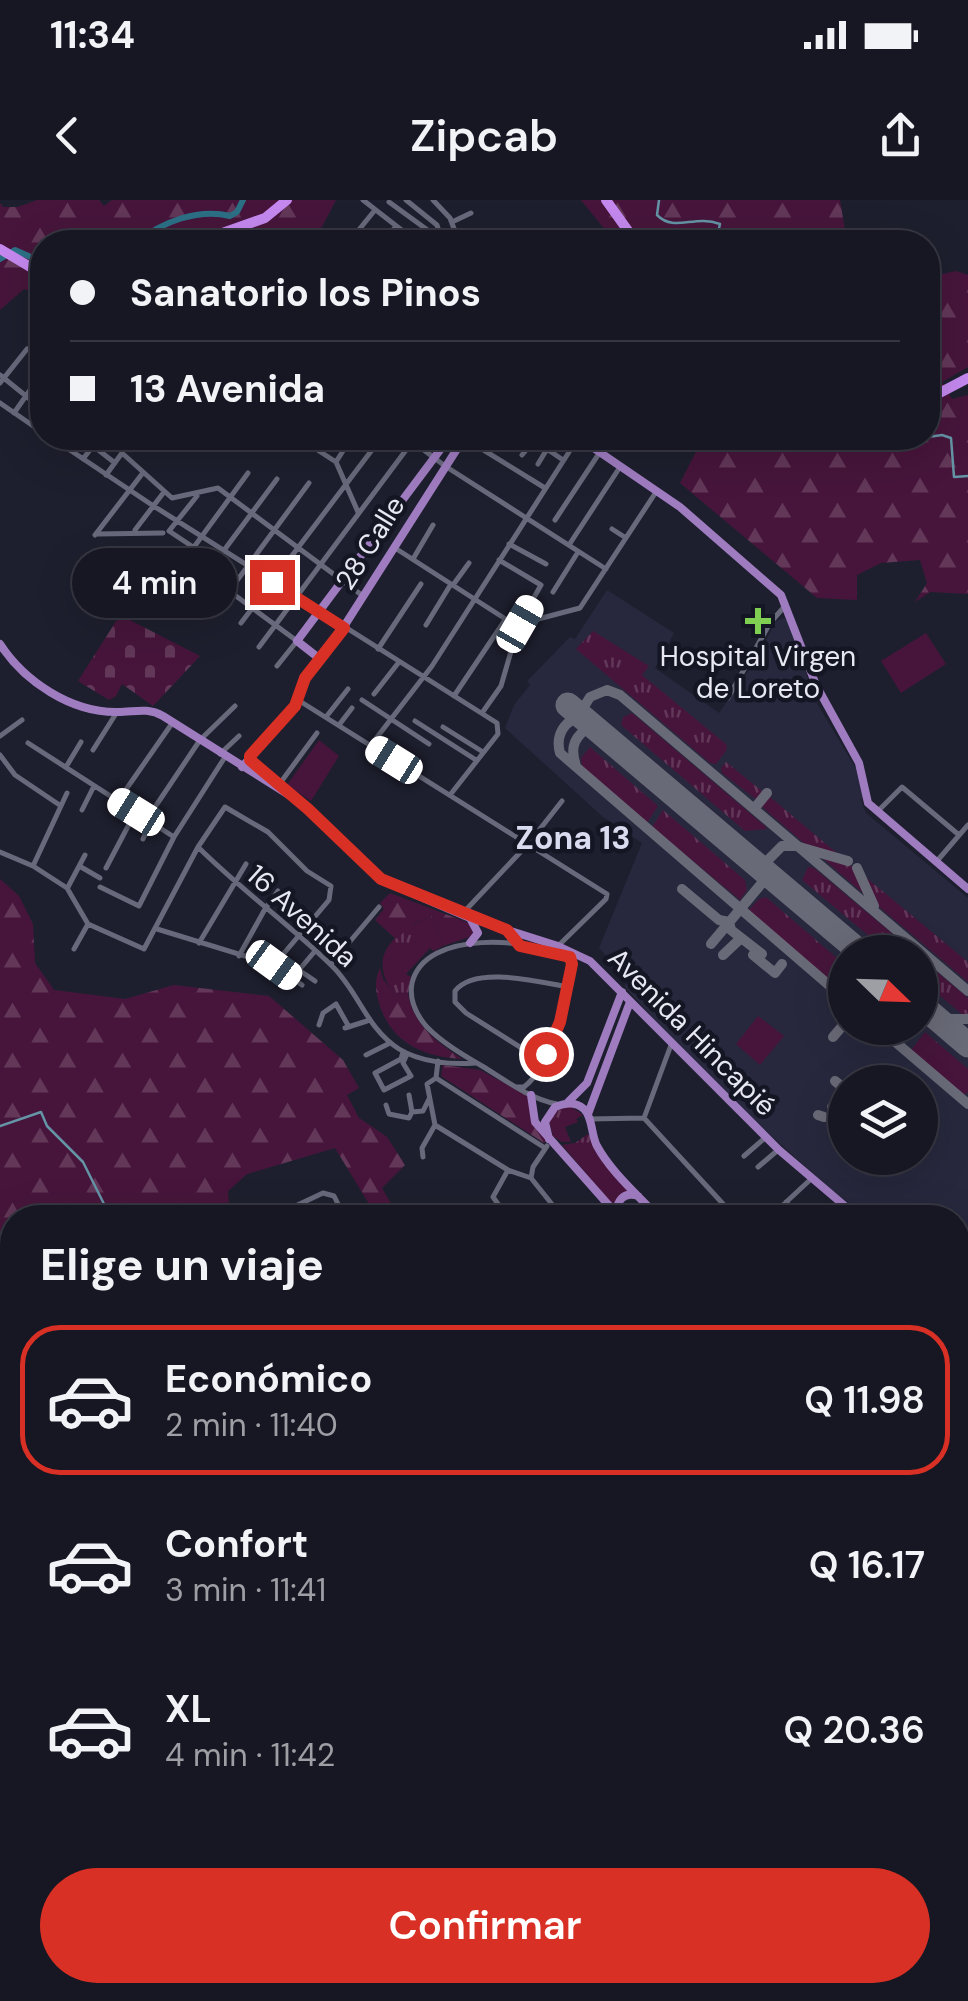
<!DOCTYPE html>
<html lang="es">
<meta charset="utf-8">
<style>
:root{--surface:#161722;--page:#23242f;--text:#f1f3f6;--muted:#9e9fa5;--line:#353640;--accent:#d93025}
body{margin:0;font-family:"DM Sans",sans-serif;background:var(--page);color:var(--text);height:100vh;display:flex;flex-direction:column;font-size:38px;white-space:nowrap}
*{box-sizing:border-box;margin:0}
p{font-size:32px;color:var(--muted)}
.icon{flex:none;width:55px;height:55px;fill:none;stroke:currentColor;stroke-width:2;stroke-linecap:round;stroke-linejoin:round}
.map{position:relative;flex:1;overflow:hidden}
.side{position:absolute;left:0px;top:1005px;width:970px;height:798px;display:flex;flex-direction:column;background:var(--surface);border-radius:40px 40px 0 0;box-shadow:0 10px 40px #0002,0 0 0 2px var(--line)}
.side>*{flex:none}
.banner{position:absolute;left:30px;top:30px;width:910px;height:220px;border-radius:40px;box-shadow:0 10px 40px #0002,0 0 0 2px var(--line);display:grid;align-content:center;height:220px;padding:0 40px;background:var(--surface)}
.needle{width:65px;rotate:113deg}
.tools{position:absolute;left:828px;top:735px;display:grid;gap:20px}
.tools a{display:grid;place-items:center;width:110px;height:110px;border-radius:50%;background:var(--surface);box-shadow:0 10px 40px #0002,0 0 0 2px var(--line);font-size:50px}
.end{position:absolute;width:45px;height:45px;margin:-22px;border:12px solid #d93025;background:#fff;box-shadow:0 0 0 5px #fff}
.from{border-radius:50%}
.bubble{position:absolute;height:70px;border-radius:35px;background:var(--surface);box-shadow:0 10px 40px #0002,0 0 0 2px var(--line);font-size:32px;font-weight:600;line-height:70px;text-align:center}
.car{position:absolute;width:30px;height:60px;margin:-30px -15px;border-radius:12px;box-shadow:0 0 8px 2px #0007;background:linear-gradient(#fff 24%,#345 0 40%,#fff 0 76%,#345 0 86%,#fff 0)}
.banner b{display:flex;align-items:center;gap:35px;height:95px;font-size:38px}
.banner b+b{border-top:2px solid var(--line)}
.banner i{width:25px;height:25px;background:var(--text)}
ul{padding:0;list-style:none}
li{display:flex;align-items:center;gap:30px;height:150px;margin:0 20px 15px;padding:0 20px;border:5px solid transparent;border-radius:40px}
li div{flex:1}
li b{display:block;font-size:38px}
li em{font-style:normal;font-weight:600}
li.active{border-color:var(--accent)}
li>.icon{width:90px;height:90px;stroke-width:1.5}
h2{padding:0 40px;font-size:45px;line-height:120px}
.button{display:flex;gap:20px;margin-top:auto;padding:20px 40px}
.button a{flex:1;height:115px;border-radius:60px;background:var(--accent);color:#fff;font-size:40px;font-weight:600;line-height:115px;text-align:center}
.status{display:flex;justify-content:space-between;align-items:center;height:70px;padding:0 50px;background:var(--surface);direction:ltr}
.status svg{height:28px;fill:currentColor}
header{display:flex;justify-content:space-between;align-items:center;height:130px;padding:0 40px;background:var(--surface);font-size:45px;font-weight:600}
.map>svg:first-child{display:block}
.built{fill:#27283d;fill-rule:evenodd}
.grass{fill:url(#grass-tufts)}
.forest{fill:url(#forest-firs)}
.cemetery{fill:url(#cemetery-stones)}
.pitch{fill:#47153b}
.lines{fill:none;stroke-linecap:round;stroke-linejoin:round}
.stream{stroke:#6494a6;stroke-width:2.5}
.river{stroke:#2c7086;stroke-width:6}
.taxiway{stroke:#696a77;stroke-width:10}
.runway{stroke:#696a77;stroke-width:25}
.minor{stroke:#686a7c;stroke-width:5}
.major{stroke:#9f7cc0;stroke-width:8}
.highway{stroke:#c488ee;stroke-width:10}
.route{stroke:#d93025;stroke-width:12}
.poi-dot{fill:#7fd052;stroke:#151624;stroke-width:4}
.labels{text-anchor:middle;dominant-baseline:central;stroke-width:9;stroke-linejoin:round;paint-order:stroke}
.street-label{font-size:28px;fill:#e7e8f2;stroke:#151624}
.poi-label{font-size:28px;fill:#e7e8f2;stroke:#151624}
.quarter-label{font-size:32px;font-weight:bold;fill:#d9dbef;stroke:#151624}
</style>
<div class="status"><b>11:34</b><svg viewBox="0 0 49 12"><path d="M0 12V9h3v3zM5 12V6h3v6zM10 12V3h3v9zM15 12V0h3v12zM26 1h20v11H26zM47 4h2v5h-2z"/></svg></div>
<header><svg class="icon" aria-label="back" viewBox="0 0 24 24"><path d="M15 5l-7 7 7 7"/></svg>Zipcab<svg class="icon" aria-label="share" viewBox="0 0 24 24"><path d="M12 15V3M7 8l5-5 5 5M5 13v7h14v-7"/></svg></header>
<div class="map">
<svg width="968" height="1801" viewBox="0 0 968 1801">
<defs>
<pattern id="grass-tufts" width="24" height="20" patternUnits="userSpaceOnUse" patternTransform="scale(2.5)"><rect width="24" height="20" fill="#47153b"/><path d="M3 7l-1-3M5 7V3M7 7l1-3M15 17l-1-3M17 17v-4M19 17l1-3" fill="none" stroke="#623758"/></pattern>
<pattern id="forest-firs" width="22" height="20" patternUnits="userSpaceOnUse" patternTransform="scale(2.5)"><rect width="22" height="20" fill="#47153b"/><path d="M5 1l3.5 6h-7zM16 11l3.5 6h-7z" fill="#623758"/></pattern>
<pattern id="cemetery-stones" width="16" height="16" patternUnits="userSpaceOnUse" patternTransform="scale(2.5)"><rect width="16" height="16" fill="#47153b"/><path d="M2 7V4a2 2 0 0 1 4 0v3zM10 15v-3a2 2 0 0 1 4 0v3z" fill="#623758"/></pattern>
</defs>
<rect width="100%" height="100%" fill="#1e1f2e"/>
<path class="built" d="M607,390L674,433L655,468L719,513L756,460L776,421L784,418L789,422L815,500L858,572L864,597L861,600L866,613L968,698V1069L958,1067V1018L868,1017L830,989L732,900L731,895L725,893L659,825L624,786L629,781L599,748L642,643L603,617L505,528L514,505L530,485L527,481L570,437L575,439ZM845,752H920V828H845ZM845,882H920V958H845Z"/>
<path class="grass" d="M593,431L649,466L642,475L727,545L726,551L716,564L710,563L576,449Z
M632,513L766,627V629L745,631L621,525L623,517Z
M590,547L658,606L647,623L582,567L581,558Z
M726,562L762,591L757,600L722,573L721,568Z
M770,597L838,654V655L807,646L761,606Z
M663,610L745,680L747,690L740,700L652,627Z
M820,656L851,666L866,694H864Z
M808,667L814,668L914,752H888L802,680Z
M863,675L968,762V782L877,705Z
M766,697L845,765V792L748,711L759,699Z
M432,716L443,746L434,751L430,748L406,774L411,777L408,794L394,793C365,756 396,730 432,716Z
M920,758L968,798V815H963L920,779Z
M925,832L968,869V892L964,895L911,850Z
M570,906L583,915L576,919L578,922L565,927L571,942H562L553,936L549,921L559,908Z
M588,934L630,992L614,1006L562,945L575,943Z"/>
<path class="forest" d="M37,0H99L104,6L112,0H336L314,42H42V95L24,89L0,110V3L3,7H18Z
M581,0H840L847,42H615Z
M956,71L968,75V167L942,182L952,199L968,195V394L930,392L915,402L927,383L920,360L881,363L857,375V400L817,398L680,283L700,244L699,238H928V77Z
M0,679L19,696L33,724L35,763L54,790L125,799L174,785L269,796L343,860L359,888L347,895L359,918L387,937L405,965L382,988L399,1017H377L335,948L247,974L228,991L230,1017L12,1018V1577L7,1581L0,1577Z
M390,693L469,723L474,730L472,736L443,746L432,716L415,723L396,739L375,720L384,709L380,703Z
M380,768L383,779L394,793L408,794C414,826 437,842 462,859C422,857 388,841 378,799C375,787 375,779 380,768Z
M443,865L480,870L530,897L531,918L547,940L544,943L441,876Z
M12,1733V1790L470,1791L469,1801H0V1734Z"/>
<path class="cemetery" d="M120,415L200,456L153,506L122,484L116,496L109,500L78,481Z"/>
<path class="pitch" d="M926,433L946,464L901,493L881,461Z
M319,540L339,556L311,601L287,585Z
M758,816L784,836L760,865L736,844Z
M959,1771L968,1784V1796L963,1801H934L943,1790H958Z"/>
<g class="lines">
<path class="stream" d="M659,0L657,15C675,33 694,14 720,24L716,42
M928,237L942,235L951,238L954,277L968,276
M917,238H925
M0,926L41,912L47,926L83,962L111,1018
M349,1790L359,1801"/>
<path class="river" d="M137,42C162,22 198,8 230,16L237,12L243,0
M0,59L15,50L33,58L42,57"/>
<path class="taxiway" d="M576,566C571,551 572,540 585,530H598
M754,609L767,593
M857,668L874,706
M762,683L768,660L782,646H796L848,661
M682,689L719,720L729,722L731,730L762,754L758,759
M711,744L762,683L773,678
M723,755L741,738
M753,755L775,773L782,764
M845,799L560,553C555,535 565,518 583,518L582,510L590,497L607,490L620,495L968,791
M939,819H968
M879,828L968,904
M833,837L845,823
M835,881L845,889
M839,899L842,905
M832,907L833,912
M818,915L824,917"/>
<path class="runway" d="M568,505L860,752
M920,804L968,845"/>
<path class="minor" d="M363,0L417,42
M406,0L437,25L441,38
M433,0L450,18L459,42
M389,2L444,42
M452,22L471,13
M349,42L375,10
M384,42L396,26
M470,42L482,37
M0,175L42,209
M0,183L27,149
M0,203L42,232
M14,213L42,173
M52,238L152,305L497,523L498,534L450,595
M83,238L115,263
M317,238L316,249L336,262L358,312
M408,238L445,266L606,369
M464,238L545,288
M488,238L506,249
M535,238L547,249L538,264
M547,249L563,260
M522,255L536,238
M83,259L99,238
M336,262L351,238
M106,275L122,253L172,298L218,288L363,396
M197,296L169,331L193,347L198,368L297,441L277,466
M555,320L600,252
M612,329L626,338
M135,330L164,292
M98,334L163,333
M95,335L142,274
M509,344L546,364
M569,345L620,267
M194,347L248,273
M395,348L518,427
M413,359L433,325
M453,385L469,363
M196,388L277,279
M553,392L578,352
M219,405L309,283
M241,423L381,238
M519,424L580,408L656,292
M426,425L451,384
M259,447L415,238
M378,449L421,384
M374,494L399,462
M454,496L505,420
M728,498L770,423L784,407
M298,500L607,694L606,699L558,746
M362,500L429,544
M482,513L501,486L519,424L541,385L499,360
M326,517L348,489
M415,521L476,560
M339,525L352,508
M443,527L483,552
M0,536L22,520
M28,543L174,637
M371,545L432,466L578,238
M93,550L117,512
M220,554L239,536
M0,555L15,575L61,606
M66,567L81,542
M278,586L317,533
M118,601L173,522
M82,610L94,586
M877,612L902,587L959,635
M147,619L200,540L235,506
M143,639L151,622
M198,647C240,689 289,724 332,766C359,792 366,828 399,849C420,862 451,865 475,863
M0,652L33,666L67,688L88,724
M937,661L968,625
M33,666L67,593
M81,667L100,678
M106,668L135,613
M68,687L85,655
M100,687L139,706L174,637L225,557
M462,714L529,643L562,601
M88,724L144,749L198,647L225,607L268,632L307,671L331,686L329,700L274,765
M157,729L274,765L302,785
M199,743L246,664
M74,749L88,724
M315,751L299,770L315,781
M239,756L265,709L278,691
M331,764L379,707
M319,825L323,813L336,804L349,827
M345,828L367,821
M403,852L401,859L375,873L384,890L411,876L403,863L407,854
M366,855L390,843
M542,861L466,813L455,802V791C475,765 539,782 568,787
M436,878L545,948
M516,887H524C556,861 565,803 573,765L570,757C532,739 425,728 412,783C409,799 416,814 426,826C441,842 463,855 482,866C505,880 530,899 557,904
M409,895L412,912
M386,905L389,914L409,918L412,912L423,911L429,899
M644,918L671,845
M589,919L644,918L736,1018
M435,925L508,970L531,978L563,1018
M744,956L766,937
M423,957L422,948L435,925L427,884L436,878L438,861
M758,967L778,950
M508,970L493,997L508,1018
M531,978L533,967L547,946
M786,1002L800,1018
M270,1018L323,993L334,996L345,1018
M325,1018L342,1011
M769,1018L811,979
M958,1146L968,1155
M958,1156L968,1165
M958,1225L968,1212
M958,1397L968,1405
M958,1413L968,1428
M958,1506L968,1521
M958,1575L968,1568
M958,1646L968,1659
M958,1653L968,1667
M0,1694L12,1683
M958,1736L968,1727
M518,1790L533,1801
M609,1790L617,1801
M751,1790L760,1801
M540,1791L552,1801
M488,1795L497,1790
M570,1801L578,1790
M661,1801L670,1792
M827,1801L836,1790
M894,1801L904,1790"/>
<path class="major" d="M579,238L680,307L781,395L816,485L859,563L868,603L968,689
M0,444C24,481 71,513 118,512C135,512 147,507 163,516L297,600L386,682L470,718L558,746L590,761L779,950L859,1018
M320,459L297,441L449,238
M250,556L253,563L277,584
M242,567L295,506L305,478L343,428L464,238
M470,718L478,733L470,743
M507,731L520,746
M531,895L535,922L620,1018
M568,902L587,883L622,792
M588,914L630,802
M549,939L545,922L555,907C565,903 575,901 584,909C593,918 591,935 597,946C611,972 638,995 659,1018
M618,1015C615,1001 624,991 638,996
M958,1069L968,1074
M958,1096L968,1083
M958,1111L968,1099
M958,1284L968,1292
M958,1304L968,1298
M958,1321L968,1329"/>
<path class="highway" d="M606,0L636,42
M197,42L265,18L287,0
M0,49L42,74
M928,199L968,178"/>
</g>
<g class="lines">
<path class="route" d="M272,382L344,428L305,478L295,506L250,556V560L308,609L381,679L507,730L520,746L570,757L572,764L560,822L546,854"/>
</g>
<path class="poi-dot" d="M753 406h10v10h10v10h-10v10h-10v-10h-10v-10h10z"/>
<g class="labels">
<g class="street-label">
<text transform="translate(370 343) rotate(-58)">28 Calle</text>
<text transform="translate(302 716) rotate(42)">16 Avenida</text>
<text transform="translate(692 832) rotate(45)">Avenida Hincapié</text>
</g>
<g class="poi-label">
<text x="758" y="456">Hospital Virgen<tspan x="758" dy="32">de Loreto</tspan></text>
</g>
<g class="quarter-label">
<text x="573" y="638">Zona 13</text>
</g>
</g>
</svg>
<div class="tools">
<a><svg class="needle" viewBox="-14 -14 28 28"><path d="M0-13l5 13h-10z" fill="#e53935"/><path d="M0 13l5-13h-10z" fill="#9e9fa5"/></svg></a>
<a><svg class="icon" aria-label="layers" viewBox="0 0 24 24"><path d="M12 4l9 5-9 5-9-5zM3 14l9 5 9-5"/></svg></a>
</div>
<i class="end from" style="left:546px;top:854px"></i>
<i class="end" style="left:272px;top:382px"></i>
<div class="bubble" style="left:72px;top:348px;width:165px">4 min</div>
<i class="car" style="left:520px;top:424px;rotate:30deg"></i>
<i class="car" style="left:394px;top:560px;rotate:302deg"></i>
<i class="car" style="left:136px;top:612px;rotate:302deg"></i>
<i class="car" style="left:274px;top:765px;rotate:126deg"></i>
<div class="banner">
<b><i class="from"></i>Sanatorio los Pinos</b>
<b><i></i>13 Avenida</b>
</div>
<section class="side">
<h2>Elige un viaje</h2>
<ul>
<li class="active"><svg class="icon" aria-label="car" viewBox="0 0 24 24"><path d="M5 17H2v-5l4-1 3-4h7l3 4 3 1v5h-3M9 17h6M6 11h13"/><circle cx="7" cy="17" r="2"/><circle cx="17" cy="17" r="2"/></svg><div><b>Económico</b><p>2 min · 11:40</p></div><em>Q 11.98</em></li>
<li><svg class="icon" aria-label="car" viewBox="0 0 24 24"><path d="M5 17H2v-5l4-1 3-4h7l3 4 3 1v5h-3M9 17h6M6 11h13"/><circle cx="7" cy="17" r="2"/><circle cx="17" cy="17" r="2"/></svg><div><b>Confort</b><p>3 min · 11:41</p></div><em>Q 16.17</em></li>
<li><svg class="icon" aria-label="car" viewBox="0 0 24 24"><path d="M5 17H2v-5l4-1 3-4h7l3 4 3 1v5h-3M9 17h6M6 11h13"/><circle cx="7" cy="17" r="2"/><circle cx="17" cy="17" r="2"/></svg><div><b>XL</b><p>4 min · 11:42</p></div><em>Q 20.36</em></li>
</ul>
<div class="button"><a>Confirmar</a></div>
</section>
</div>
